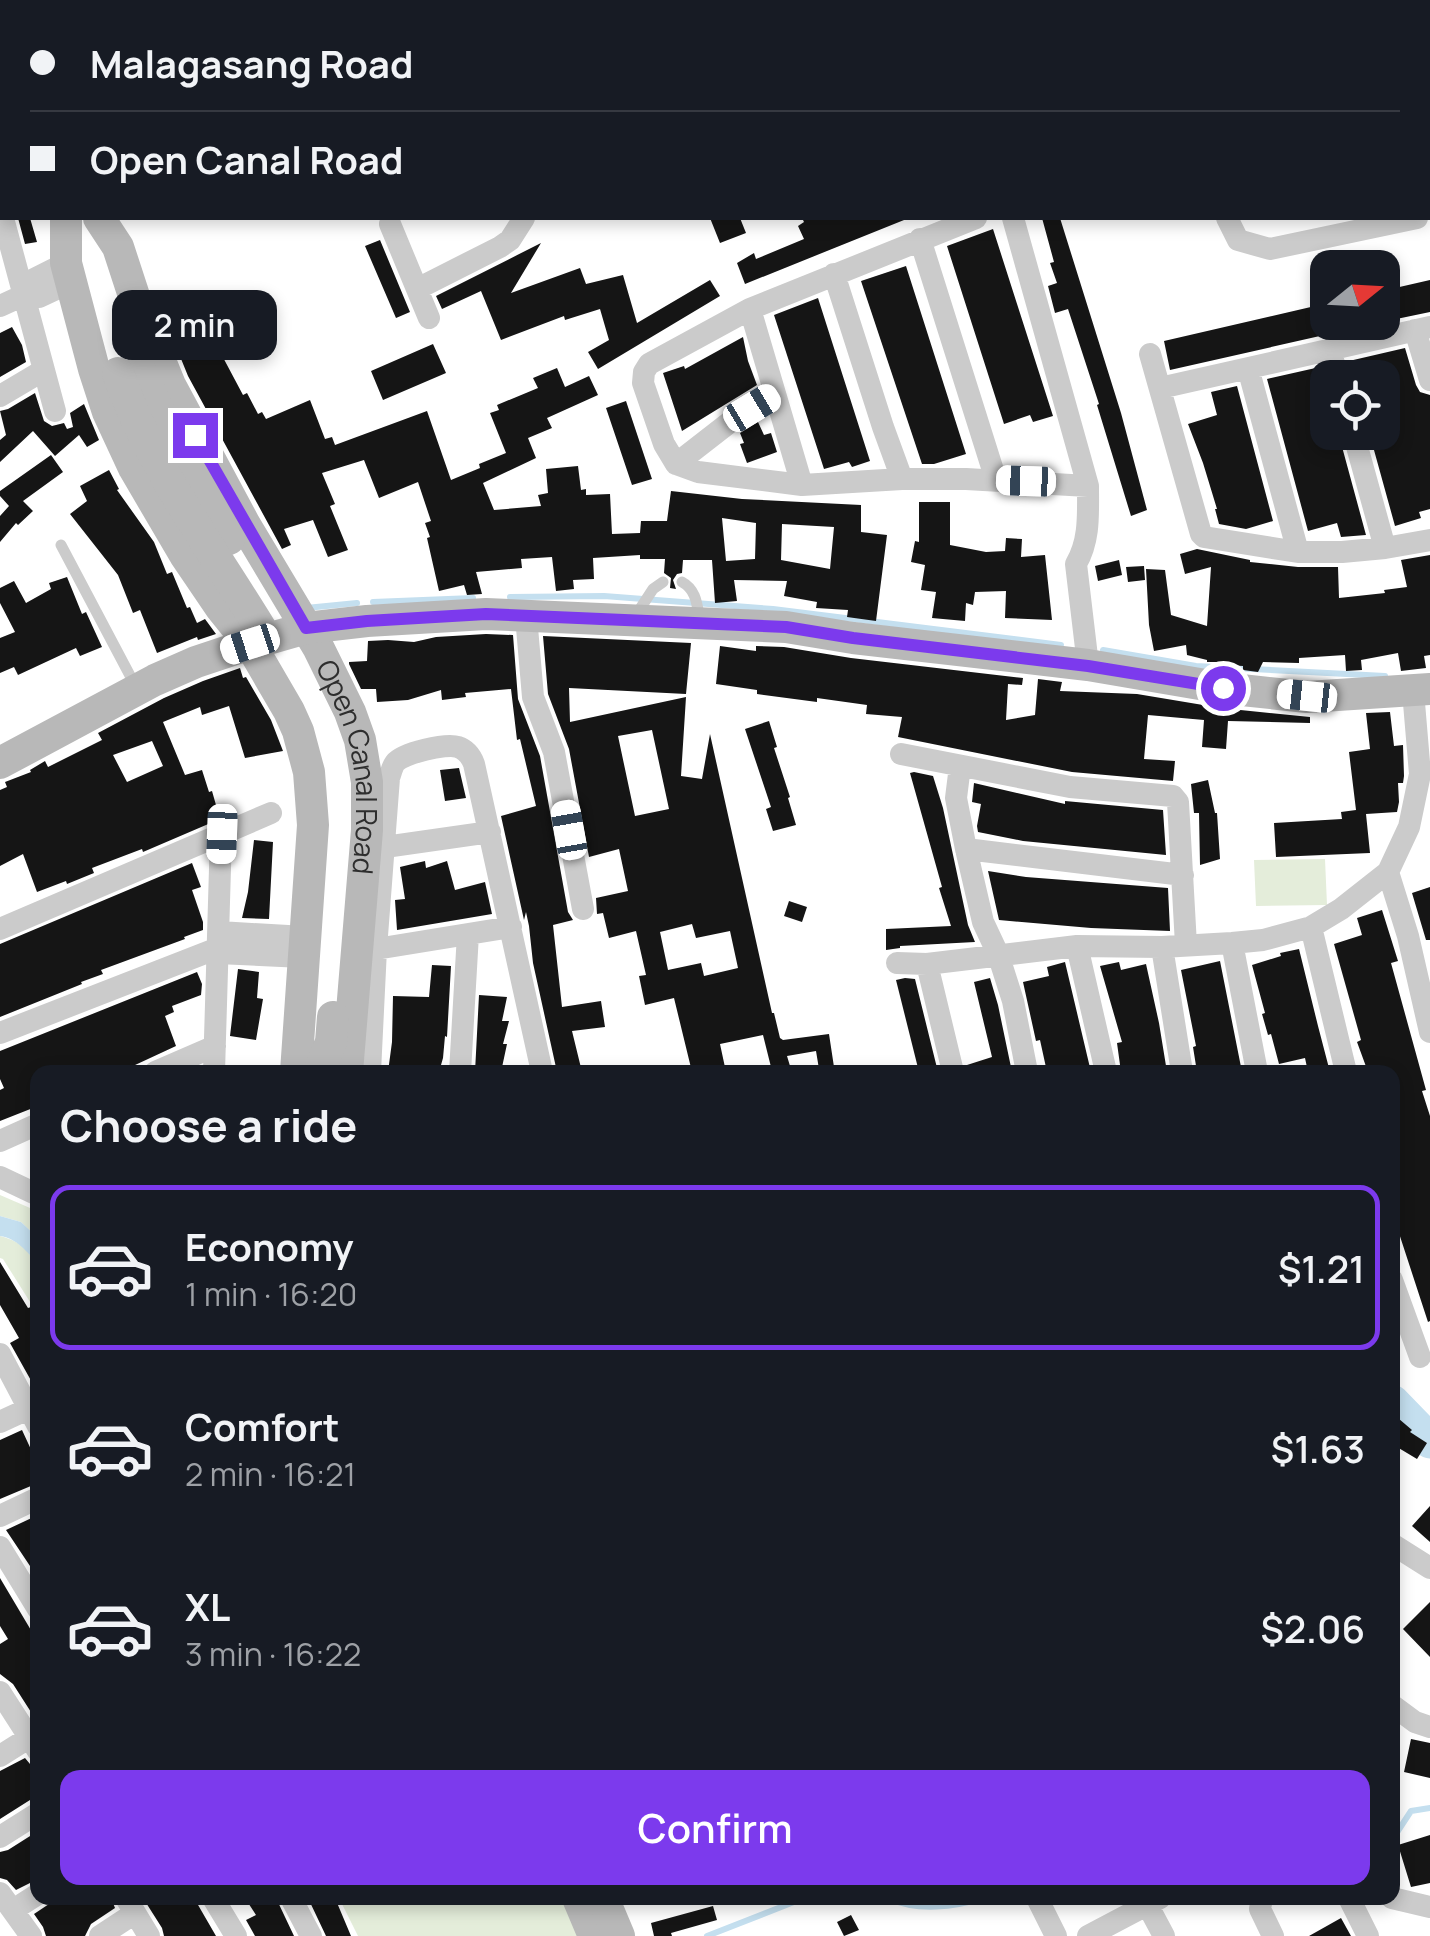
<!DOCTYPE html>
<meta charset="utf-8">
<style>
:root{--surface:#171b24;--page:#20242c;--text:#f1f3f6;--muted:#9ea1a6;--line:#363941;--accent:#7c3aed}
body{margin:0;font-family:Manrope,sans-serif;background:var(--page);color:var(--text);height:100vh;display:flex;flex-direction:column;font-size:38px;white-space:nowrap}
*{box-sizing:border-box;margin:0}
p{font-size:32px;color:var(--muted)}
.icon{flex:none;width:55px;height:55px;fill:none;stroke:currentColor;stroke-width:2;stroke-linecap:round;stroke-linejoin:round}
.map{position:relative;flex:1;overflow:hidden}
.sheet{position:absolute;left:30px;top:1065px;width:1370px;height:840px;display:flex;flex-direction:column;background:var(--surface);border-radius:20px;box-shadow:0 5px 15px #0003}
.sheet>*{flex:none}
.guide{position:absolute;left:0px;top:0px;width:1430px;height:220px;box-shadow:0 5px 15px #0003;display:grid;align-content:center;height:220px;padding:0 30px;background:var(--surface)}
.needle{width:65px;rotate:72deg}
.controls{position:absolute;left:1310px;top:250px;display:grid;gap:20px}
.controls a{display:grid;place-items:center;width:90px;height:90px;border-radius:20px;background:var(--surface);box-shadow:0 5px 15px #0003;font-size:50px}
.end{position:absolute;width:45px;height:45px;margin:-22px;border:12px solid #7c3aed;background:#fff;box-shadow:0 0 0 5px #fff}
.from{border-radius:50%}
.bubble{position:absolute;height:70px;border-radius:20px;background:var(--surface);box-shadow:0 5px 15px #0003;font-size:32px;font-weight:600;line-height:70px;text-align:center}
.car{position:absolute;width:30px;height:60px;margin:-30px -15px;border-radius:12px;box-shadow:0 0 8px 2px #0007;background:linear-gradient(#fff 24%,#345 0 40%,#fff 0 76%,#345 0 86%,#fff 0)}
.guide b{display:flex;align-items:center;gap:35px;height:95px;font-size:38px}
.guide b+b{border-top:2px solid var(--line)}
.guide i{width:25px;height:25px;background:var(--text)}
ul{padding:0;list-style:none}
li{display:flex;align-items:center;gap:30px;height:165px;margin:0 20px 15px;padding:0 10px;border:5px solid transparent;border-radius:20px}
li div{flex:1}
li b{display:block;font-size:38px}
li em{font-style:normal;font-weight:600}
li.selected{border-color:var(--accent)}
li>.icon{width:90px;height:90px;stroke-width:1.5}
h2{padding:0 30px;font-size:45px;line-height:120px}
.cta{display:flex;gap:20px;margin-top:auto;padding:20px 30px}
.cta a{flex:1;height:115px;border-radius:20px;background:var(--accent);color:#fff;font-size:40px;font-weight:600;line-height:115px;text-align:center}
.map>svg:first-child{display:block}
.green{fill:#e4edda}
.water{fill:#c4dfef}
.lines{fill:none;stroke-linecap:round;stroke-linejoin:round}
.stream{stroke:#c4dfef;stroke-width:6}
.river{stroke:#c4dfef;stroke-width:35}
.building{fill:#151515;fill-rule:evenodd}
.service{stroke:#cbcbcb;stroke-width:11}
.minor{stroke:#cbcbcb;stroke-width:22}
.secondary{stroke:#b8b8b8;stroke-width:32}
.route{stroke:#7c3aed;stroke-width:12}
.labels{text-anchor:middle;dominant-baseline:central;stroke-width:10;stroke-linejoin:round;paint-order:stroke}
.street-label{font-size:28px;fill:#2e2e2e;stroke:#fff}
</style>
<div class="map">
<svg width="1430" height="1936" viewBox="0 0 1430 1936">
<rect width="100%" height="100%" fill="#fff"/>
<path class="green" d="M1325,859L1327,905L1256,906L1254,860Z
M0,1195L37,1211V1237L21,1222L0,1216Z
M0,1236C43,1247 37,1277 37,1313L3,1259L0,1258Z
M339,1898H563L578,1936H358Z"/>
<path class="water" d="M0,1216L21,1222L37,1237V1264C28,1252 16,1238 0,1236Z"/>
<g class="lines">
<path class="stream" d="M510,597L604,596L773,609L1061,645
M373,602L473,598
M306,608L357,603
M1103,650L1196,666L1385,676
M1392,1840L1411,1811L1430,1808
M889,1898C917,1912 955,1907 984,1898
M707,1936L804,1898"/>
<path class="river" d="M1392,1402L1430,1441"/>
</g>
<path class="building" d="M18,218H30L37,242L25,244Z
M710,218H740L746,233L720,243Z
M802,218H909L745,284L737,263L754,253L756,259L804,239L798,226L804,222Z
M1042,218H1060L1121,413L1147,510L1131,516L1097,405L1099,404L1068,309L1055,313L1048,286L1057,283L1050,263L1054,262Z
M993,229L1053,416L1033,422L1030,415L1004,424L947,246Z
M380,240L410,312L396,318L365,246Z
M541,243L511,293L580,268L586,284L623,275L637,323L710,280L720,296L598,369L588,352L609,340L600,309L565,320L564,316L501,340L481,291L442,309L436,296Z
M906,266L966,454L934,464H922L861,281Z
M1430,280V312L1382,322V291Z
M818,298L870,461L852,467L849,462L824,469L774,315Z
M1328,303V322H1382L1170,370L1164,341Z
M201,316L243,395L247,393L258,414L262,412L266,419L310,400L325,439L332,437L335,445L427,411L451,480L480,468L479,464L506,453L490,413L499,410L497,405L538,388L533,378L557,368L565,387L589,376L598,395L547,418L552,428L528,438L536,458L483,483L494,510L541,506L538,495L548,493L546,469L578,466L581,490L586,489V495L610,494L612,534L640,533L641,521H667L671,491L742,499L861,505V532L887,535L876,621L847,617L848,610L816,608L817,602L784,596L787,581L734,580L737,601L715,603L712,560H683L682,573L677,574L673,580L676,589L670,588L671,578L664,573L665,559H640V555L593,558L594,579L573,580L574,589L556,591L552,557L521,559L522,568L476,572L482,594L467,595L464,585L439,591L427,538L430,537L425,523L431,521L418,482L379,498L364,460L322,473L335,504L330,506L348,550L328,557L313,520L284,529L291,545L282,549L188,376L173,339L182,330L180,327ZM722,518L756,523L755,559L726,561ZM782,524L834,527L830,569L781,560Z
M12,327L22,345L26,362L0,377V333Z
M743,337L748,361L757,385L682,431L663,373L684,366L685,369Z
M433,344L446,373L383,400L371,371Z
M1405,348L1416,385L1420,392L1430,395V509L1419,512L1421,518L1395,526L1369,432H1382V378H1353L1349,361Z
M1320,367L1328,389V432H1338L1366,535L1341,537L1337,523L1308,531L1267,379Z
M1237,386L1273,521L1246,529L1219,524L1215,509H1217L1203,463L1188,424L1217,415L1211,392Z
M35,393L44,421L52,426L64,423L67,429L73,427L70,413L84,404L99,440L87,447L79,435L55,456L33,431L0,462V440L6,435L0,411L8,409Z
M626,401L652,479L632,485L606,408Z
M758,422L764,435L771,433L777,452L747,463L740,444L744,443L740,433Z
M51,455L63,472L23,501L33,511L18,525L16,523L0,542V516L9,506L0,496V491Z
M109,470L119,489L117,490L154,542L167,574L172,572L187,608L190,607L197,623L205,619L216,634L198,640L197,637L157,653L140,610L133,613L118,575L70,514L87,501L80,486Z
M919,502H950V545L986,552L1005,551L1006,538L1022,539L1021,557L1045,555L1052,620L1005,618L1006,591L975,592L973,605L966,603L965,621L932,618L936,592L921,590L925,565L911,562L915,541L919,542Z
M1197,549L1250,560V562L1298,567H1338L1339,598L1385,593L1384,590L1407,587L1401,560L1430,555V655L1424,656L1426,668L1401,671L1398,653L1361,660L1362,670L1346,671L1345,655L1299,658V663L1263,662L1258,672L1243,670V666L1224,665V662H1207V660L1187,655L1186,645L1154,651L1149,625L1146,569L1165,570L1171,615L1207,626L1211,567L1185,574L1180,554Z
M1119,560L1122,575L1098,581L1095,566Z
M1144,566L1145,580L1128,582L1126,567Z
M67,577L82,614L86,612L102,647L80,656L76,648L18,675L14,667L0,673V638L15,632L0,603V588L14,581L26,603L51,589L49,583Z
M486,634L513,635L518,699L540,756L568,912L573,920L553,925L562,1007L601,1001L605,1027L572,1031L582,1072H557L533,963L529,926L526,912L524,920L501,816L536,806L520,739L517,740L511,689L465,693L466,697L442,700L441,690L408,700L377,702L376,689H361L349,664V662L367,661L368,641L388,640L414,642L436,637Z
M543,636L691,643L686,694L569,688L570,722L686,697L681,776L702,779L710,734L772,1013H774L780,1038L783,1040L829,1034L834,1067L819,1069L816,1051L787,1056L790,1066L772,1071L763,1035L720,1044L726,1072H692L674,998L645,1005L639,976L646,975L636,931L609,938L603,913L597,914L596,898L628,891L619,849L589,857L569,749L548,694ZM652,730L669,809L635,816L618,736ZM692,924L696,938L730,931L738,968L704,976L701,963L668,970L660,932Z
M720,646L756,651V646L784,647L851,658L1023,678L1022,685L1008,684L1006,720L1035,715L1038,679L1062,682L1060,691L1137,694L1221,708L1310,717V723L1228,721L1226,749L1202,747L1204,720L1148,715L1144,759L1175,761L1173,781L1072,772L898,737L902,717L866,714L867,705L817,698V702L757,694V690L716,684Z
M240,668L243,678L246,677L271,720L283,751L245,758L229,706L202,715L200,707L163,722L185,775L202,770L209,792L212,791L220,819L143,852L142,849L92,868L94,873L67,884L66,881L37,892L23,854L0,866V790L7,787L5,782L31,772L30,770L45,761L48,767L102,740L98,733L164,698L203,681ZM152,741L163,766L127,782L113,755Z
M1390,712L1394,746L1403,745L1404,776L1403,783H1398L1399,802L1397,812L1366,814L1370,853L1276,857L1274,823L1342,819L1341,812L1356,810L1349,752L1370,749L1366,713Z
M769,721L777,747L774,748L790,797L788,798L796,825L773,831L766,809L771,807L745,729Z
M459,768L466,798L445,801L440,770Z
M914,772L933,776L943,808L968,925L975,942L900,946V948L886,950V929L951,926L939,888L942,887L910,773Z
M1208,780L1215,813H1217L1220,859L1200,865L1199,813H1194L1191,784Z
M974,783L1065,804V801L1163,810L1166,855L1023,841L978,832L977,826L981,804L972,802Z
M254,840L273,842L269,919L242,918L248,892Z
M425,861L426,868L447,861L455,890L485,882L492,914L397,930L395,900L405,899L400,867Z
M192,863L201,887L192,890L203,922V930L184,937L185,939L101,970L103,974L81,982L82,984L0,1017V944Z
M988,871L1026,877L1168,888L1170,931L1091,928L999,920Z
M1430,887V940H1426L1412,893Z
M789,901L807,907L802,922L784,916Z
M1382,910L1398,961L1391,963L1426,1090L1422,1091L1430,1116V1321L1428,1322L1395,1221L1398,1220L1392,1204V1072H1368L1357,1042L1361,1040L1334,944L1362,935L1357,918Z
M1299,949L1318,1026L1330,1072H1308L1305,1058L1279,1064L1271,1034L1268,1035L1262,1014L1265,1013L1252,965L1281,956L1280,953Z
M1220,961L1242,1072H1197L1193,1047L1196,1046L1181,970Z
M1065,962L1091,1072H1047L1040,1040L1036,1041L1023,982L1049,976L1047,967Z
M1119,962L1121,970L1146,964L1159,1023L1167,1072H1121L1117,1043L1122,1042L1100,966Z
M432,965L451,966L447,1037L445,1036L443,1058L439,1072H388L392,1042L393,996L429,997Z
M238,969L259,972L257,998L263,999L256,1040L230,1036Z
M197,972L202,984L201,995L172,1006L174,1012L165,1016L176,1046L120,1072H38V1106L0,1121V1090L4,1088L0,1079V1051Z
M905,978L915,979L938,1072H919L896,980Z
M990,978L998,1005L1012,1072H968L967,1065L992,1057L974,982Z
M479,995L507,997L502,1021H509L503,1044H507L501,1072H475Z
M0,1262L28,1308L31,1307L38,1319V1393L10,1343L19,1338L0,1305Z
M1392,1413L1412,1430L1410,1432L1427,1443L1417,1459L1397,1447L1392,1454Z
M22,1430L34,1456L38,1454V1483L0,1499V1440Z
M1430,1506V1542L1412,1526Z
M38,1515V1578L6,1530Z
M0,1578L38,1642V1723L13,1684L0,1674V1644L8,1639L0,1626Z
M1430,1602V1657L1403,1629Z
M1411,1739L1430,1743V1778L1404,1772Z
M25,1758L30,1764L38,1766V1798L30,1800L0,1819V1771Z
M38,1831V1879L16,1890L7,1880L0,1878V1852L8,1850Z
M1430,1835V1883L1411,1887L1398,1845Z
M58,1898H111L115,1908L91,1924L85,1936H46L43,1927L34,1914Z
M143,1898H194L216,1936H164L162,1928Z
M245,1898H276L294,1936H255L246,1920L256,1915Z
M308,1898H335L351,1936H326Z
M713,1906L717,1920L671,1933L672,1936H654L651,1923Z
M851,1915L859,1930L844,1936L837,1922Z
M1341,1918L1351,1936H1309Z"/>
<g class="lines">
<path class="service" d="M220,0L221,2
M61,545L135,685
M682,582C697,590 697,606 700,621
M636,615L653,589L663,582"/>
<path class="minor" d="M328,0L330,2
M448,0L449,2
M527,0L528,2
M596,0L597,2
M1034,0L1035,2
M1169,0V2
M95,2L96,0
M648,2L653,0
M3,218L55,411
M976,218L750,309L649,364L644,372L643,383L664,444L676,464L698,472L802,485L902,479H966L1088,486
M1013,218L1088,486C1088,514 1090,540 1076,564L1088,665
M1227,218L1238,240L1270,249L1417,218
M390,224L429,318
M920,239L996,480
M834,274L883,427L902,479
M417,289L500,247L510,240L524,218
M24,295L34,279L66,263
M0,306L24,295L39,297L71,282
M750,309L802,485
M1415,330L1430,380
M1330,349L1338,378
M1150,354L1201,534L1204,537L1298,552H1342L1385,548L1430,540
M1248,368L1298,552
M1160,388L1430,327
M0,396L44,370
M1353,432L1385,548
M676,464L730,422L775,395
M526,616L533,697L554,752L583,909
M901,754L1070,787L1173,796L1178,802L1186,945
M960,766L956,798L966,849L983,922L998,954L1013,1001L1027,1072
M385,847L490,832
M966,849L1183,875
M1388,872L1408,936L1430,1032
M1311,927L1346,1072
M0,929L271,813
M219,932L305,937
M1232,943L1257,1072
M1077,946L1106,1072
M1162,947L1182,1072
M376,949L511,927
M218,953L303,957
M897,963L927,964L1077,946L1162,947L1232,943L1263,940L1311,927L1341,909L1388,872L1409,827L1420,774L1413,691
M927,964L953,1072
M0,1033L218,948
M155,1072L215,1046
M214,1072L221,834
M370,1072L376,949L389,778C391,773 392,767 395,763C403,753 446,743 458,747C467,750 471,756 474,764L542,1072
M460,1072L468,934
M0,1141L38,1124
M0,1177L38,1195
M1392,1280L1420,1357
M0,1354L38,1426
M0,1422L28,1409
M0,1516L38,1498
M1392,1544L1430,1568
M0,1547L38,1609
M0,1692L38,1751
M1392,1705L1415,1722L1430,1727
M0,1756L30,1737
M0,1837L38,1813
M0,1893L31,1936
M126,1898L149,1936
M213,1898L236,1936
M291,1898L311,1936
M1037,1898L1056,1936
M1262,1898L1260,1909L1273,1936
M1349,1898L1368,1936
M1392,1898L1430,1907
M1148,1906L1164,1936
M13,1910L38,1894
M100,1936L135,1913
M1088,1936L1160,1898"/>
<g class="secondary">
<path d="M5,0L7,2"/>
<path d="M0,46L2,49"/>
<path d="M66,218V263L94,369L108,412L134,468L185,555L221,608L250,644L289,711L298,731L309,772L313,825L296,1072"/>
<path id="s1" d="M99,218L118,247L135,299L170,385L245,525L318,647L350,712L360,740L367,782V830L347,1072"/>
<path d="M140,370L175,446L229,539"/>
<path d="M118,373C152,471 215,552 267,639"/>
<path d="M0,763L155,680L196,662L250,644L306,628L367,621L486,614L786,627L853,638L1088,665L1223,688L1307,697L1430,689"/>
<path d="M319,1072L331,1042L333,1017"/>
<path d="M578,1898L594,1936"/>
<path d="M603,1898L619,1936"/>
</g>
</g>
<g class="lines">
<path class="route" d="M195,435L306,628L367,621L486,614L786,627L853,638L1088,666L1223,688"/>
</g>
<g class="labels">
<g class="street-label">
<text stroke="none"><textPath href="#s1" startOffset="610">Open Canal Road</textPath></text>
</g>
</g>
</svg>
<div class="controls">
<a><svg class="needle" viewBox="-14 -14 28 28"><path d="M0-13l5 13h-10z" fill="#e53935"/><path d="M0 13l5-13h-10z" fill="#9ea1a6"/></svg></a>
<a><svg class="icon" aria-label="locate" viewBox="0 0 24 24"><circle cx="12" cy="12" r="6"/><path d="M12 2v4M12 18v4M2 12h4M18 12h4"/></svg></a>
</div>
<i class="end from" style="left:1223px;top:688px"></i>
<i class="end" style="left:195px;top:435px"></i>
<div class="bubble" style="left:112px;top:290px;width:165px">2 min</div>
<i class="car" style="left:752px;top:408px;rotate:59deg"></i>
<i class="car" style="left:1026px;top:481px;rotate:272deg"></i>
<i class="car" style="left:250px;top:644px;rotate:252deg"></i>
<i class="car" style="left:1307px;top:696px;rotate:276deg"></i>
<i class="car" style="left:569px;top:830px;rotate:350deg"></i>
<i class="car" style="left:222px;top:834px;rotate:182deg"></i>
<div class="guide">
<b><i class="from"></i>Malagasang Road</b>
<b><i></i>Open Canal Road</b>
</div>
<section class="sheet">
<h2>Choose a ride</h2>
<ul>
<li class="selected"><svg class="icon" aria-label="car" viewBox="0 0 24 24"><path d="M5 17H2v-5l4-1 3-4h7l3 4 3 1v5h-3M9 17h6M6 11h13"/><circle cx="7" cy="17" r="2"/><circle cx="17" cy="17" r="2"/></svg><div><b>Economy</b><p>1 min · 16:20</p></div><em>$1.21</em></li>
<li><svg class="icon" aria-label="car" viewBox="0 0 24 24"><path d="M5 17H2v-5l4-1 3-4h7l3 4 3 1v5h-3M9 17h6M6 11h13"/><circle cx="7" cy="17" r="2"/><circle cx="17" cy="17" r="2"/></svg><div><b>Comfort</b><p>2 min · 16:21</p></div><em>$1.63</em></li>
<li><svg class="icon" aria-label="car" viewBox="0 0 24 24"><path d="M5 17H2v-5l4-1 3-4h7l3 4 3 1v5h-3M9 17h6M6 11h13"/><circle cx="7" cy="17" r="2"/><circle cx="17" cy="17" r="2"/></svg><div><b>XL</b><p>3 min · 16:22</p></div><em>$2.06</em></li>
</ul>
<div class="cta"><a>Confirm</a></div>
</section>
</div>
